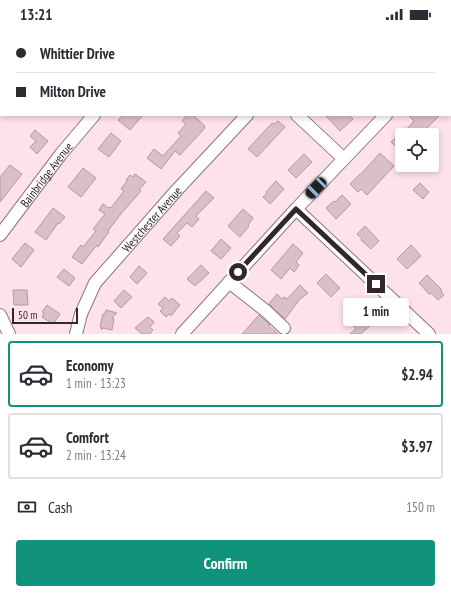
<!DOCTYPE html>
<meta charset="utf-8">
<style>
:root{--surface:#fff;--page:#f7f7f7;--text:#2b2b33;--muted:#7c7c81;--line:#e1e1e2;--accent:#11927b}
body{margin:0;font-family:"PT Sans Narrow",sans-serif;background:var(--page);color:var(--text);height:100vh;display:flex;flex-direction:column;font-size:15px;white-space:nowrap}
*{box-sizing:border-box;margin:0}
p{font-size:13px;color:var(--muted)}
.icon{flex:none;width:22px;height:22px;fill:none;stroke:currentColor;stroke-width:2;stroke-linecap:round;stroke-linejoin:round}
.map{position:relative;height:306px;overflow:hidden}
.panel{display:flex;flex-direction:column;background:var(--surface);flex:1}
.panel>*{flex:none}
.banner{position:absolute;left:0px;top:0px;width:451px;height:88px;box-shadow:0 2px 6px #0003;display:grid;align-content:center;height:88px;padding:0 16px;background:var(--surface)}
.controls{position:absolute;left:395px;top:100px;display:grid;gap:8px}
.controls a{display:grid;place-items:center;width:44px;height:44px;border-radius:4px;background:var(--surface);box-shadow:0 2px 6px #0003;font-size:20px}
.scale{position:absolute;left:12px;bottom:10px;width:66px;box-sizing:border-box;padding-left:4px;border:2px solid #32272b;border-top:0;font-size:11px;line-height:14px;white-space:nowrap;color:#32272b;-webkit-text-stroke:3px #fee2eb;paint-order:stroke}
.end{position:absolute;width:18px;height:18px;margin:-9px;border:5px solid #32272b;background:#fff;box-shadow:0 0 0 2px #fff}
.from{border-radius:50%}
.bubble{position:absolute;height:28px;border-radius:4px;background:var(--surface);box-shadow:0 2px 6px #0003;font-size:13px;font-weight:700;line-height:28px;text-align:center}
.car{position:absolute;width:12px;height:24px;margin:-12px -6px;border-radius:5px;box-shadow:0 0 3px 1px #0007;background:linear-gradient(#222 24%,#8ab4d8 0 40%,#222 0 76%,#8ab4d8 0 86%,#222 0)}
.banner b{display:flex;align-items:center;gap:14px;height:38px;font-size:15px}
.banner b+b{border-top:1px solid var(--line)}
.banner i{width:10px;height:10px;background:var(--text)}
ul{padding:7px 0 0;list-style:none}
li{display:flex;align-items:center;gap:12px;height:66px;margin:0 8px 6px;padding:0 8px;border:2px solid var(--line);border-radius:4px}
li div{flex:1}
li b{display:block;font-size:15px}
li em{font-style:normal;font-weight:700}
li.current{border-color:var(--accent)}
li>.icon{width:36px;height:36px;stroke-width:1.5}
.pay{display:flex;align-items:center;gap:10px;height:44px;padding:0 16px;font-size:15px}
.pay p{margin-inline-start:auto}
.primary-button{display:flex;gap:8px;margin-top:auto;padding:8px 16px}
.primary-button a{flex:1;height:46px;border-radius:4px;background:var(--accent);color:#fff;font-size:16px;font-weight:700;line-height:46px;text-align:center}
.status{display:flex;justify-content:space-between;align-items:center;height:28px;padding:0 20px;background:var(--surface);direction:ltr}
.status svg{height:11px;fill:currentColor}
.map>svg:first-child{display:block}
.building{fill:#dabfc8;stroke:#b399a2}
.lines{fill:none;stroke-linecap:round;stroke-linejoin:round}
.minor-casing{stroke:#8d747d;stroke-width:14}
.minor{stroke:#fff;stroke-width:12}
.route{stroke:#32272b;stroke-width:5}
.labels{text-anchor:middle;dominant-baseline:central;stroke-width:3;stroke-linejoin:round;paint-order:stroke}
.street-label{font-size:12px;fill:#32272b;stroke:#fee2eb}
</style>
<div class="status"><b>13:21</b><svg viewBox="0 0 49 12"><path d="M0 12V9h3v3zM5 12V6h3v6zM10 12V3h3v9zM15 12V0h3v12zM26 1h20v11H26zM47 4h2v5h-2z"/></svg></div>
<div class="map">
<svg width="451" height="306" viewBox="0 0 451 306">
<rect width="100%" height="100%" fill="#fee2eb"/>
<path class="building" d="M123,87H143L130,102L118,92Z
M187,87H193L205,98L204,101L180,127L175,123L161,141L147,130L154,121L163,128L181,108L178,105L186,96L182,93Z
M325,87H349L353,91L340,103Z
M408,87H440L420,107H402V124L391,114L402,103V106L414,93Z
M278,93L285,99L257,129L248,121L272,95L274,96Z
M35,102L48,113L37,126L30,119L36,113L30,108Z
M111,105L121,113L109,129L98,121Z
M380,125L394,138L367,167L361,161L358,164L350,156L360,146V147Z
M304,126L312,134L296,150L288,142Z
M10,137L22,146L0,174V149Z
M83,140L96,150L81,169L68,159Z
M135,146L146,154L139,162L141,163L120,187L108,203L109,204L98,219L97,217L82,236L72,229L81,217L83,219L96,203L93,201L105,186L99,182L103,176L108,180L110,179L111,180L124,163L121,161L127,153L126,152L130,147L133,149Z
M276,153L284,161L270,176L263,169L267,165L266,164Z
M420,155L429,164L423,171L413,162Z
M206,163L214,170L196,188L199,191L192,199L187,195L177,205L180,208L171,218L163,211Z
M342,167L351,176L336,191L326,180L334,173L335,174Z
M53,180L65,189L59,196L58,195L46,212L35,204Z
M243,181L253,190L248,197L249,198L240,209L228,198Z
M365,198L379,213L371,221L361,212L362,211L357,206Z
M221,211L231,220L221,231L211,223Z
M25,215L34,222L21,239L12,231Z
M293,216L303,225L296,234L299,237L294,244L290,240L281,251L271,242Z
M411,217L421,228L407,241L397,231Z
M201,237L209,245L195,258L187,251Z
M139,238L147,245L137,256L130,249Z
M64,241L75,250L69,258L57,249Z
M326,246L340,260L331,269L317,255Z
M427,247L442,262L441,264L444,267L438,272L431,265L429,266L419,255Z
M300,257L308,265L300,271L285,291L269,276L277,266L282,271L284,269L287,271Z
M13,262H27L28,277H14Z
M124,262L132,269L121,280L114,273Z
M165,269L169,273L172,270L180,277L171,288L169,286L166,289L160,283L163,280L158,276Z
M47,277L60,286L53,296L42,289L44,285L42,284Z
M358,281L373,295L361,306H350L356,301L346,291Z
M106,282L117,285L112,290L114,291L112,302L103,300L101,302L102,299H100L103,286H105Z
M259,287L270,297L269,298L278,306H242Z
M148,289L154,294L150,299L153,302L150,306H142L135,300Z"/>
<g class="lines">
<g class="minor-casing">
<g id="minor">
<path d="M175,0L177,1"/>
<path d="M11,1L12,0"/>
<path d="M24,1V0"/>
<path d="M328,1V0"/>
<path d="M0,19L1,17"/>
<path d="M450,22H451"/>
<path d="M0,40L1,38"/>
<path d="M297,87L344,131"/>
<path d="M296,181L429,306"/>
<path id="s1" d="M0,207L61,126L94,87"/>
<path d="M229,254L266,283L284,300"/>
<path d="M0,287L9,306"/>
<path id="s2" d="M76,306L81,286L95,255L176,163L247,87"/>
<path d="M182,306L296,181L386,87"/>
</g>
</g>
<use href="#minor" class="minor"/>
</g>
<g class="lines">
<path class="route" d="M238,244L296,181L376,256"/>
</g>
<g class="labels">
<g class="street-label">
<text stroke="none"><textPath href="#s1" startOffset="76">Bainbridge Avenue</textPath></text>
<text stroke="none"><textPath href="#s2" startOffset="140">Westchester Avenue</textPath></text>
</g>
</g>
</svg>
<div class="controls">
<a><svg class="icon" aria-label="locate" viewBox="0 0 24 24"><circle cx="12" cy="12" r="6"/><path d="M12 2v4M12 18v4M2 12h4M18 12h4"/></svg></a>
</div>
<div class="scale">50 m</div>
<i class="end from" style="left:238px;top:244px"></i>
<i class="end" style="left:376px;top:256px"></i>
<div class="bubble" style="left:343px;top:270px;width:66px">1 min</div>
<i class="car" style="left:316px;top:160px;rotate:224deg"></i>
<div class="banner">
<b><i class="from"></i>Whittier Drive</b>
<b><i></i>Milton Drive</b>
</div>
</div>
<section class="panel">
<ul>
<li class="current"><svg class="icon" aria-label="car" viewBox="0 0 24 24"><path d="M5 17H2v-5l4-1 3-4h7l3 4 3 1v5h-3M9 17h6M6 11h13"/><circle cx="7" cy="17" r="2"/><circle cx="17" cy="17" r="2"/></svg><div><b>Economy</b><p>1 min · 13:23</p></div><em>$2.94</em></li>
<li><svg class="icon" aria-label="car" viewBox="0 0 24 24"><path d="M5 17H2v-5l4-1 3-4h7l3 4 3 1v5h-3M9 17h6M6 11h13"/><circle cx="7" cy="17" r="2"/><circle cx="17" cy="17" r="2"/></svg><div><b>Comfort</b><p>2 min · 13:24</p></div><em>$3.97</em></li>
</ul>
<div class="pay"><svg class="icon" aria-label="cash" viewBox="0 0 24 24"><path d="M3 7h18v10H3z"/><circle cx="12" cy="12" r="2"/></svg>Cash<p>150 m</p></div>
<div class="primary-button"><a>Confirm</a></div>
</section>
